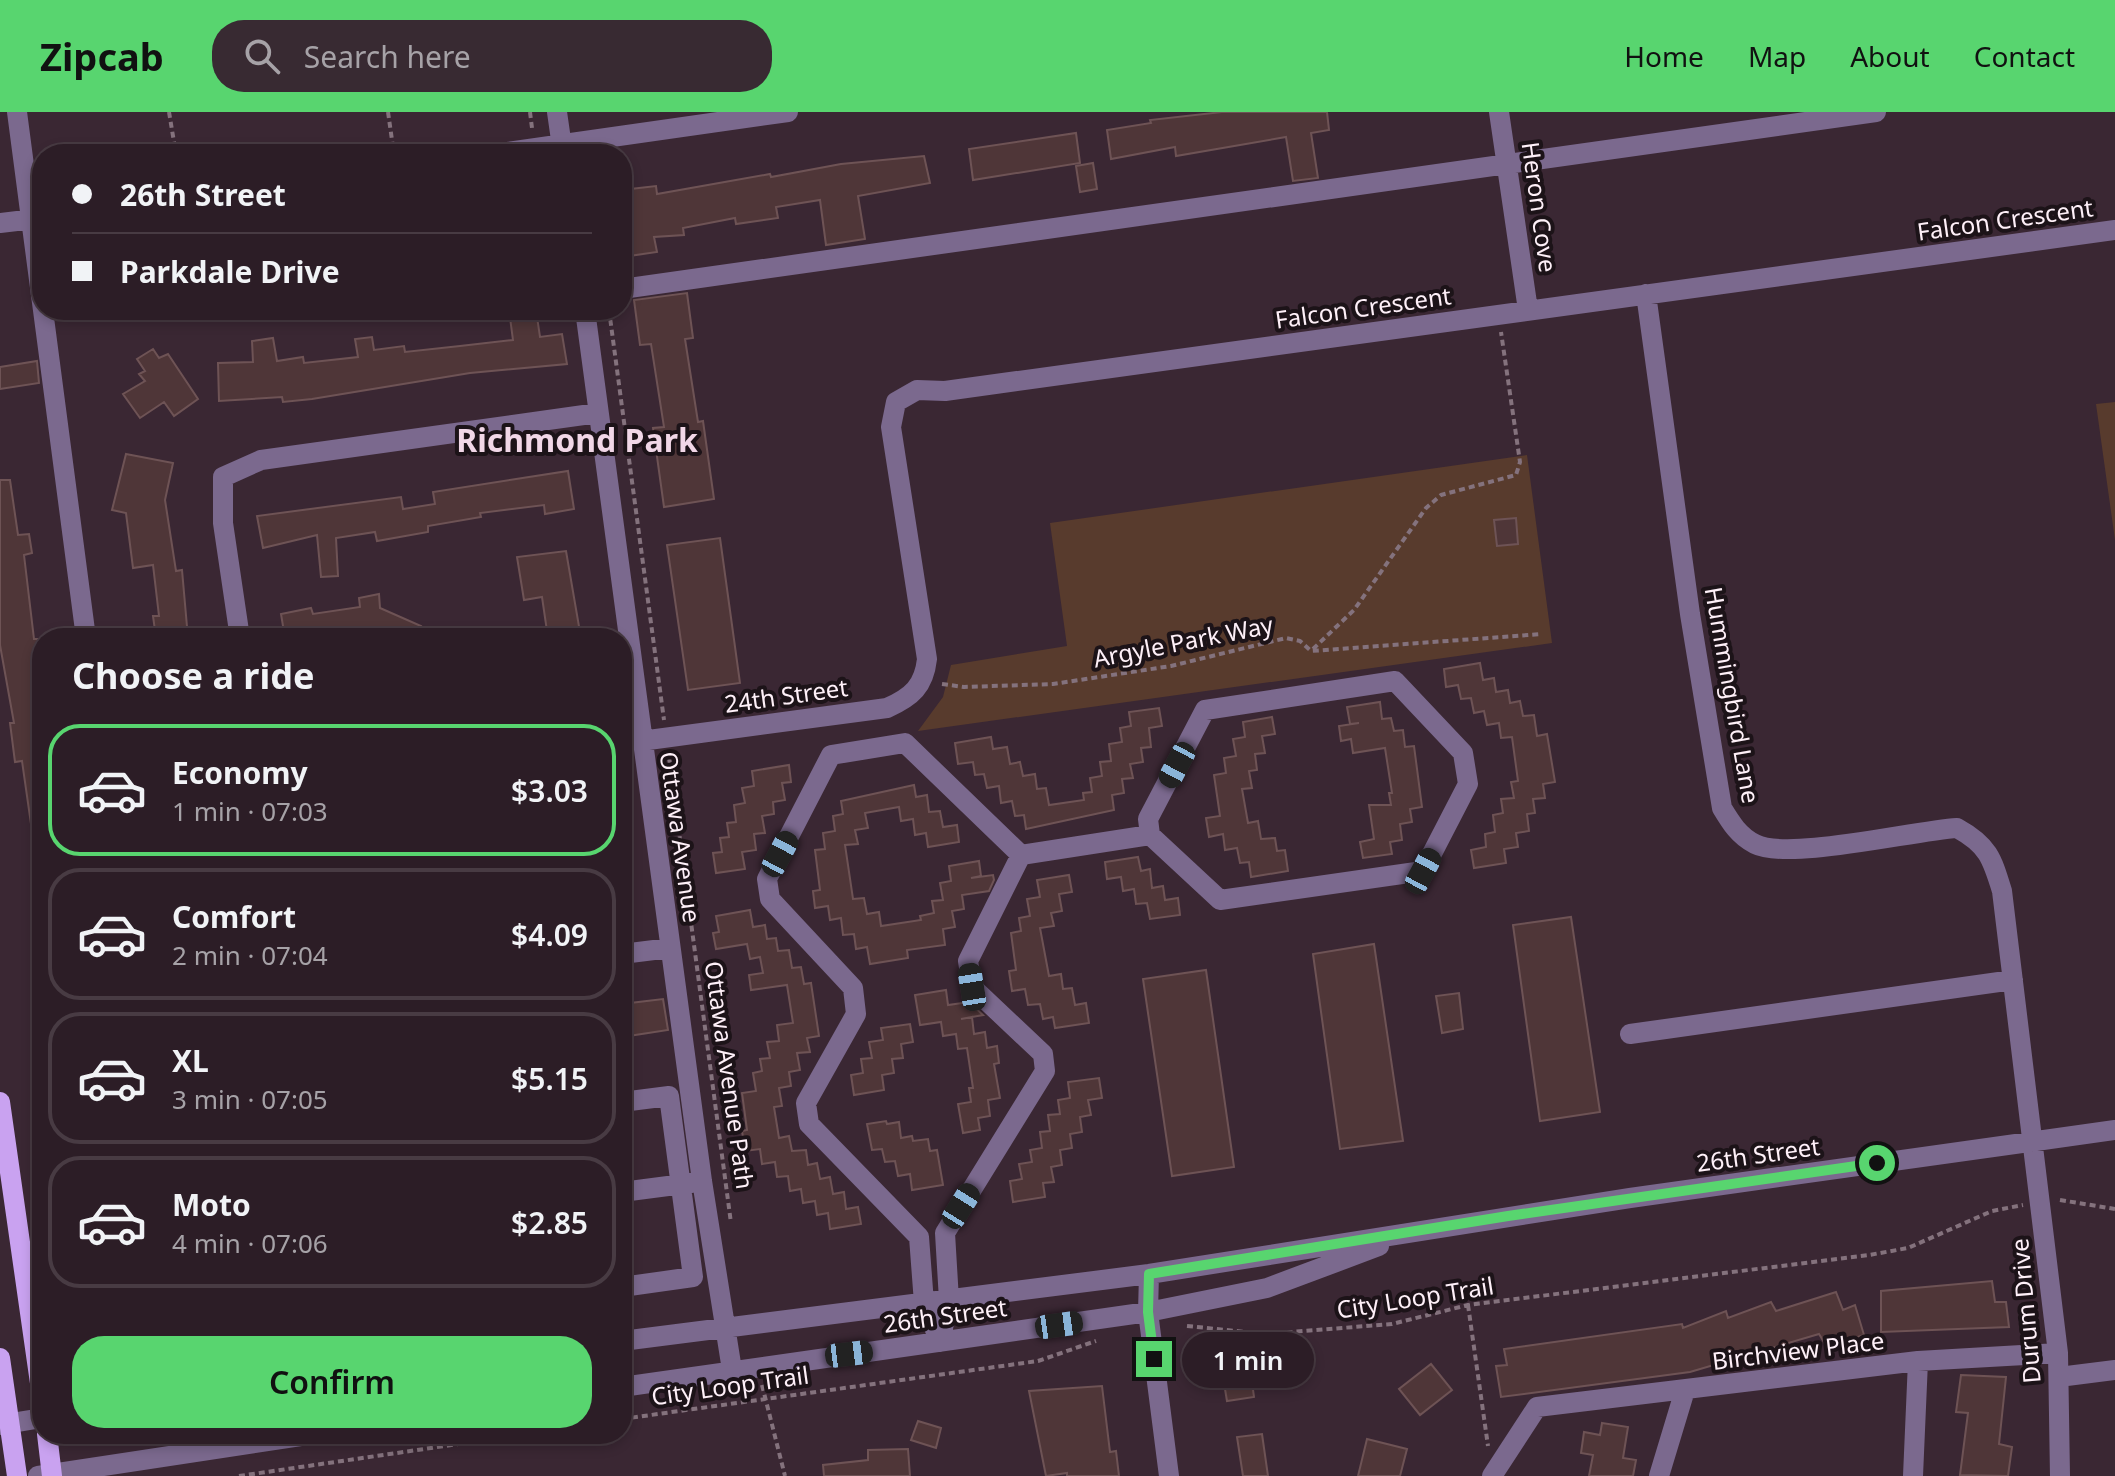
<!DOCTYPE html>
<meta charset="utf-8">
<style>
:root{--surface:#2c1d26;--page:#382a32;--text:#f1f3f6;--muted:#a6a2a7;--line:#483b43;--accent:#58d56f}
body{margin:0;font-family:"Noto Sans",sans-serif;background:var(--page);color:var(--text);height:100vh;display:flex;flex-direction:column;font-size:30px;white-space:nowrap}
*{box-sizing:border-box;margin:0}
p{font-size:26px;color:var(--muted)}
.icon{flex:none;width:44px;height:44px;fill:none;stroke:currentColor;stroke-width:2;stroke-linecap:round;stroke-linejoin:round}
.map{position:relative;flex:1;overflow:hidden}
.details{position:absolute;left:32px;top:516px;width:600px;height:816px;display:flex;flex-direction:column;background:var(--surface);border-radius:32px;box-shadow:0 4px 12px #0003,0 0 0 2px var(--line)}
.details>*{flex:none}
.guide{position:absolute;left:32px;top:32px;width:600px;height:176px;border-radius:32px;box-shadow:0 4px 12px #0003,0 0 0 2px var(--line);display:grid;align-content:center;height:176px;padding:0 40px;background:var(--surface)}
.end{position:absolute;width:36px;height:36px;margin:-18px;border:10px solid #58d56f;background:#111;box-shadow:0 0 0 4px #111}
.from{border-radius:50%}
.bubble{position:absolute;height:56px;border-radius:28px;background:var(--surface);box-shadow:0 4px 12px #0003,0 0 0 2px var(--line);font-size:26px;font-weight:600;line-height:56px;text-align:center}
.car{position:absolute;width:24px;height:48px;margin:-24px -12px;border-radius:10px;box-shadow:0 0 6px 2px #0007;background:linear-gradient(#222 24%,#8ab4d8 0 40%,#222 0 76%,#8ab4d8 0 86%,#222 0)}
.guide b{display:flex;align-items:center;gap:28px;height:76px;font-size:30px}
.guide b+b{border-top:2px solid var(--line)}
.guide i{width:20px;height:20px;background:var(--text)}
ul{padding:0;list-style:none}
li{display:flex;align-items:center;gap:24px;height:132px;margin:0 16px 12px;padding:0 24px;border:4px solid var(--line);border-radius:32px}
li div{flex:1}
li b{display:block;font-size:30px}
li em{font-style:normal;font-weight:600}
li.active{border-color:var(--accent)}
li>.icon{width:72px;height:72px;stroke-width:1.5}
h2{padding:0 40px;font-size:36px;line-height:96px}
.cta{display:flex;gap:16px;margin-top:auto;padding:16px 40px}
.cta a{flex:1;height:92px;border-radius:32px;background:var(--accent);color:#111;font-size:32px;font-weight:600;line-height:92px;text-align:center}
header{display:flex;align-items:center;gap:48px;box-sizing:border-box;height:112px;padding:0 40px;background:var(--accent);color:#111}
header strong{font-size:38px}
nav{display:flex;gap:44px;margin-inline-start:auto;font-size:28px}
.search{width:560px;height:72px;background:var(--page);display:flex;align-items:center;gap:20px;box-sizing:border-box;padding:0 28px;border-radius:32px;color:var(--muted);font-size:30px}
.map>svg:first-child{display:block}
.green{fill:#583b2d}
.building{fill:#4f3638;stroke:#6e5355;stroke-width:2}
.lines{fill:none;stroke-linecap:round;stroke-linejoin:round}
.path{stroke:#84727d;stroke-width:4;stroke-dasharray:6 4;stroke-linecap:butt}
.minor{stroke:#7b698e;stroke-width:20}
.major{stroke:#c9a2f0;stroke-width:20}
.route{stroke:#58d56f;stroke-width:10}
.labels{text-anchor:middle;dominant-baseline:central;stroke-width:8;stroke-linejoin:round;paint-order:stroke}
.street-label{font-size:24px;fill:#fef0f8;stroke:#1c1318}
.district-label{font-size:32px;font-weight:bold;fill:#f1d7e7;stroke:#1c1318}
</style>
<header>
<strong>Zipcab</strong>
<div class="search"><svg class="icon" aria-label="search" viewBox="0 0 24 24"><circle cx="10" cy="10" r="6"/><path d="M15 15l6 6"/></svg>Search here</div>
<nav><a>Home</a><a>Map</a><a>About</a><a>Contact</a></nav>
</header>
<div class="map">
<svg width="2115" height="1364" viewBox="0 0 2115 1364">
<rect width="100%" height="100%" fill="#3a2733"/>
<path class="green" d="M2115,290V428L2096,292Z
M1527,343L1552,531L918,619L943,585L951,553L1067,534L1050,411Z"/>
<path class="building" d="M1222,0H1327L1329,18L1311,21L1318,66L1293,69L1286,25L1176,44L1175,35L1111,47L1107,18L1151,11L1150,8Z
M1076,21L1080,51L973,68L969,37Z
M924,44L930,71L858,84L865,127L826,133L820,88L776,95L778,106L736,112L735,106L683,116L684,123L654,125L657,140L622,145V120H625L622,78L656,74L657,82L770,62L771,65L841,52Z
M1093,51L1097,77L1080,80L1076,54Z
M687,181L693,226L685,227L698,310L703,309L714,387L664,395L653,316L664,315L651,232L640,233L634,188Z
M509,198H536L540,225L562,222L567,252L470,261L312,287L283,290L282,285L219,289L218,251L253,250L252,229L273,226L277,249L303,245L304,251L358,245L355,227L372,225L374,238L404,234L405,240L460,234L513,228Z
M153,237L159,246L168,242L198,287L174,304L164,290L140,306L123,282L145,269L139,262L145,259L137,247Z
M37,249L39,271L0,277V255Z
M126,342L173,351L165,388L176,459L182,458L188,526H156L153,504H159L153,453L133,456L126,401L112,398Z
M568,359L574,397L545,402L544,393L480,401L481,405L428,414V420L377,429L375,420L336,426L338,464L321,465L317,423L263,436L257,404L401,385L403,397L435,392L433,380Z
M0,368H10L18,423L29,422L32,441L24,443L34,527H42V554L35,555L42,596V719H32L22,649L15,650L10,611H14L0,533Z
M1516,406L1518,432L1497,434L1494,408Z
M720,426L740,571L688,578L667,433Z
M566,439L581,526H548L542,485L524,488L517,445Z
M379,482L380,496L421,514L416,526H285L281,502L311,496L313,502L360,495L359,486Z
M1480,551L1483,568L1494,566L1496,580L1508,578L1510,591L1520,589L1523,604L1534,603L1537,624L1547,622L1555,670L1543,672L1545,686L1533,687L1535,701L1527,702L1529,719L1516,721L1518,735L1504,737L1506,751L1474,756L1471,738L1486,735L1485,722L1495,720L1493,703L1503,701L1501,687L1514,686L1511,670L1518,669L1512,625L1501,626L1499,611L1487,613L1484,599L1474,601L1471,586L1461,587L1458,573L1446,575L1444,557Z
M1380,590L1382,607L1391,606L1394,619L1403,618L1405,635L1414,634L1422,695L1410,697L1412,710L1400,712L1402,728L1390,730L1392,742L1363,746L1360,730L1374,727L1369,693H1391L1389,681H1392L1385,636L1353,641L1351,627L1341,629L1339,614L1359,611L1350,612L1347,595Z
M1159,596L1162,614L1149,616L1151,635L1141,636L1143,650L1130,652L1133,666L1122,667L1124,681L1112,683L1114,698L1026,717L1024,703L1015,704L1012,689L1001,691L999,674L987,676L984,662L975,663L973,650L958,652L955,631L991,625L993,637L1007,635L1010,652L1020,650L1023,664L1035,662L1037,677L1046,676L1049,693L1084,688L1083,681L1092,680L1090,666L1102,664L1100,650L1111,649L1109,632L1122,630L1120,616L1131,614L1129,600Z
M1272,605L1275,622L1262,624L1265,641L1255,642L1257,658L1249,659L1252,676L1242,677L1248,711L1258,709L1261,727L1275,726L1277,739L1285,738L1288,759L1251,765L1249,750L1240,751L1237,736L1225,738L1223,722L1209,725L1206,706L1220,704L1214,663L1226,661L1224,646L1236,644L1233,627L1245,625L1243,610Z
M789,653L791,670L782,671L785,688L773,690L774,702L762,704L765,721L754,722L756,738L742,740L745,757L716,761L713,741L722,740L720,726L729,725L727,711L736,710L734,693L745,691L742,676L754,674L752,659Z
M914,673L916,685L927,683L929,700L940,699L943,715L957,713L959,730L928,735L926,721L915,723L913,707L901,709L899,695L865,701L868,716L855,718L858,732L845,733L853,787L864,786L867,802L879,800L881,814L921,808L920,804L934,801L932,789L943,788L940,771L951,769L949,754L979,749L981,764L971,766L993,763L994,768L989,779L962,783L964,797L952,799L955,815L943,817L945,833L907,838L908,846L870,852L867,835L856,837L854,822L843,823L841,806L830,808L828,794L815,796L813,779L820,778L815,738L825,737L823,721L835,719L833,704L843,702L841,689Z
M1138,745L1141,759L1150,757L1152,776L1163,774L1165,788L1178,786L1180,803L1150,807L1147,791L1136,792L1134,777L1123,779L1121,765L1107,767L1105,750Z
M1069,763L1072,780L1059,782L1062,799L1051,801L1054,814L1040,816L1049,864L1061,862L1063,877L1072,876L1075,893L1086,891L1089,911L1055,916L1053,905L1043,907L1040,892L1028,893L1025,877L1012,879L1009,859L1016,858L1011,821L1021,819L1019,806L1030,804L1027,787L1040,785L1037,768Z
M750,798L753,815L765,813L767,827L776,826L778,839L789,838L792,856L801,855L804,872L811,871L819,924L807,926L810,940L797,941L800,958L789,960L791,974L779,976L782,994L774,995L779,1026L789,1024L792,1039L806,1038L808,1053L817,1051L820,1067L830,1065L833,1082L844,1080L846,1097L858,1095L861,1112L830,1117L828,1101L817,1103L815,1089L803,1091L801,1077L790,1079L788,1064L777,1065L775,1050L762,1052L760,1037L745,1039L742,1019L747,1018L742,981L756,979L753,961L762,959L760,947L770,946L767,930L779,929L777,913L793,911L787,873L751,878L749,863L763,861L760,845L750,847L747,832L716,837L713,821L719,820L716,804Z
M1571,805L1600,1000L1540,1009L1513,813Z
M1374,832L1403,1029L1340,1037L1313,842Z
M1206,858L1234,1055L1172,1064L1143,867Z
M946,878L948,893L969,890L983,903L961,907L972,905L974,922L985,920L987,936L997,934L999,951L994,952L1000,986L988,988L990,1004L978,1006L980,1018L963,1021L958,992L971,990L969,976H973L967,936L958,937L956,922L943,924L941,910L920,913L915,883Z
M1459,881L1463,917L1442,921L1436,884Z
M663,887L668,918L622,925V892Z
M910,912L913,930L901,932L903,946L892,947L894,961L882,963L884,978L854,983L851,963L863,961L861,947L872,946L869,930L883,928L881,916Z
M1099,966L1102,986L1088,988L1091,1003L1080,1005L1082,1020L1070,1022L1072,1036L1060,1038L1062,1053L1051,1055L1054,1070L1043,1071L1045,1085L1013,1090L1010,1069L1022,1067L1019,1052L1032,1050L1030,1038L1042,1036L1040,1020L1050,1019L1048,1003L1060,1002L1058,988L1070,986L1068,970Z
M886,1009L887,1012L899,1010L901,1026L912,1024L913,1029L928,1027L930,1039L937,1038L943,1073L912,1078L910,1062L898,1064L895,1049L885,1050L882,1037L872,1038L867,1012Z
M1992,1169L1995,1190H2006L2009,1215L1881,1220V1179Z
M1836,1180L1843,1198L1855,1193L1864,1223L1827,1235L1819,1222L1690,1260L1501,1285L1496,1254L1507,1253L1504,1237L1682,1212L1683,1216L1726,1199L1728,1206L1771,1190L1776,1199Z
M1249,1248L1254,1285L1227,1289L1221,1253Z
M1431,1252L1452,1278L1420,1303L1399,1277Z
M1961,1263L2006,1265L1999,1332L2012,1335L2008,1364L1960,1363L1968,1301L1956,1300Z
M1102,1274L1110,1340L1116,1339L1119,1364H1067V1361L1046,1364L1029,1279Z
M918,1309L941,1316L936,1336L911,1328Z
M1602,1311L1628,1315L1623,1346L1636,1348L1633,1364H1589L1593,1343L1581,1341L1584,1320L1600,1323Z
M1262,1322L1268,1364H1243L1237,1325Z
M1367,1327L1407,1337L1400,1364H1358Z
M908,1337L910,1364H824L823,1353L868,1348V1338Z"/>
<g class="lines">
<path class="path" d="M169,0L176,42
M388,0L394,42
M530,0L532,16
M609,198L664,608
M1313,537L1354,498L1426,396L1441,383L1516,363L1520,350L1501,220
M942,572L964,575L1053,572L1171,554L1286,526L1300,529L1311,539L1542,522
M669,645L731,1111
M2060,1088L2115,1097
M1468,1193L1488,1334
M1187,1214L1266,1222L1392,1212L1468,1193L1869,1143L1908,1136L1992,1099L2023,1093
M762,1273L785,1364
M622,1307L1038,1249L1096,1229
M239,1364L527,1322"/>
<path class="minor" d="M17,0L86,526
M557,0L563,42
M1499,0L1528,198
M493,42L788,0
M0,111L42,106
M622,177L1876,0
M1646,182L1690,502L1722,696C1731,711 1739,724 1755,732C1788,749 1912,719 1957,716C1988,733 1992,746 2002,779L2058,1241L2060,1364
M585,198L702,1069L732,1258
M240,526L223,411V365L261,348L598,301
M641,629L887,596C912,585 924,574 927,547L891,315L896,290L917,278L945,279L2115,118
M905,631L1021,743L968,849L972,875L1043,942L1045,959L945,1121L949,1188L940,1230L924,1191L919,1125L809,1012L806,991L856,902L853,876L770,787L767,767L831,643Z
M1021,743L1150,723L1220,788L1423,759L1468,672L1463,641L1395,569L1205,598L1148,707L1150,723
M622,842L670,836
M1630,922L2013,868
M622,990L669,984L693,1165L622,1175
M622,1080L691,1071
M1149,1162L1148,1200L1169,1364
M622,1229L1149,1162L1630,1086L2115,1018
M2059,1265L2115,1258
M622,1275L1148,1200L1267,1176L1379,1134
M0,1313L42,1306
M38,1364L314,1322
M1492,1364L1537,1295L1918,1249L2058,1241
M1659,1364L1685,1278
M1913,1364L1918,1249"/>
<path class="major" d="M0,990L42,1285
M0,1246L17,1364
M47,1322L52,1364"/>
</g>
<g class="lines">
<path class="route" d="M1154,1247L1148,1200L1149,1162L1508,1104L1877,1051"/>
</g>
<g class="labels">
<g class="street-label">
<text transform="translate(1540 95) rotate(82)">Heron Cove</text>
<text transform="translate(2005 107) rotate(-8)">Falcon Crescent</text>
<text transform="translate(1363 195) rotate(-8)">Falcon Crescent</text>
<text transform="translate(1183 529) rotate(-11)">Argyle Park Way</text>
<text transform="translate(786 583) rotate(-8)">24th Street</text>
<text transform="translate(1733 583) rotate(80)">Hummingbird Lane</text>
<text transform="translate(681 725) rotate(82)">Ottawa Avenue</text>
<text transform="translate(730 963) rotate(82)">Ottawa Avenue Path</text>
<text transform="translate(1758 1042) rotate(-8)">26th Street</text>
<text transform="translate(1415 1185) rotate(-9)">City Loop Trail</text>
<text transform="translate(2025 1199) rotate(-95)">Durum Drive</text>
<text transform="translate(945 1203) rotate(-8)">26th Street</text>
<text transform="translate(1798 1238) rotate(-7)">Birchview Place</text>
<text transform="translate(730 1273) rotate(-8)">City Loop Trail</text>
</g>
<g class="district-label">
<text x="577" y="327">Richmond Park</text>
</g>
</g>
</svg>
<i class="end from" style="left:1877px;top:1051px"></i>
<i class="end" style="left:1154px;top:1247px"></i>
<div class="bubble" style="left:1182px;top:1220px;width:132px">1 min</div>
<i class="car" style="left:1177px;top:653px;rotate:208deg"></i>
<i class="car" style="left:780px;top:742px;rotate:28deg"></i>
<i class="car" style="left:1423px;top:759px;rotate:28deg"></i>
<i class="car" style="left:972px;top:875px;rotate:351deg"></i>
<i class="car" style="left:961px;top:1094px;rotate:32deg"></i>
<i class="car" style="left:1059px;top:1213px;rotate:82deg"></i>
<i class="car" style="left:849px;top:1242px;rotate:83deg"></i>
<div class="guide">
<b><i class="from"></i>26th Street</b>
<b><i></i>Parkdale Drive</b>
</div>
<section class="details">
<h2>Choose a ride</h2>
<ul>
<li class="active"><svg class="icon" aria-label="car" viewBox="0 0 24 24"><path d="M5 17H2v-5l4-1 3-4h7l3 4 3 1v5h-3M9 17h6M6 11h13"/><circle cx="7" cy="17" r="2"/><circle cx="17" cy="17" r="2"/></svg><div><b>Economy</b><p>1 min · 07:03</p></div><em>$3.03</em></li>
<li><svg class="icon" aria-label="car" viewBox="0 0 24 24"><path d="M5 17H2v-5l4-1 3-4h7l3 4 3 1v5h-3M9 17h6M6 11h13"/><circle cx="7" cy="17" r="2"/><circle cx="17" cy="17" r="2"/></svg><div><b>Comfort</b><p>2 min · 07:04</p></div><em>$4.09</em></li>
<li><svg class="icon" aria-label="car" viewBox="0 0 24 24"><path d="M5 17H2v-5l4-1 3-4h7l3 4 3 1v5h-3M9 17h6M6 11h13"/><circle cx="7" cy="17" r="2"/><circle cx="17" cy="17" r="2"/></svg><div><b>XL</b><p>3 min · 07:05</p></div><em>$5.15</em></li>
<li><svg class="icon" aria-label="car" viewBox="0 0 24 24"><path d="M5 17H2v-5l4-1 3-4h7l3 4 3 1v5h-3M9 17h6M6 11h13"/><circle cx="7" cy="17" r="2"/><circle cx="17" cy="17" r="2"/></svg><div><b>Moto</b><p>4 min · 07:06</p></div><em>$2.85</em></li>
</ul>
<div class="cta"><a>Confirm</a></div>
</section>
</div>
